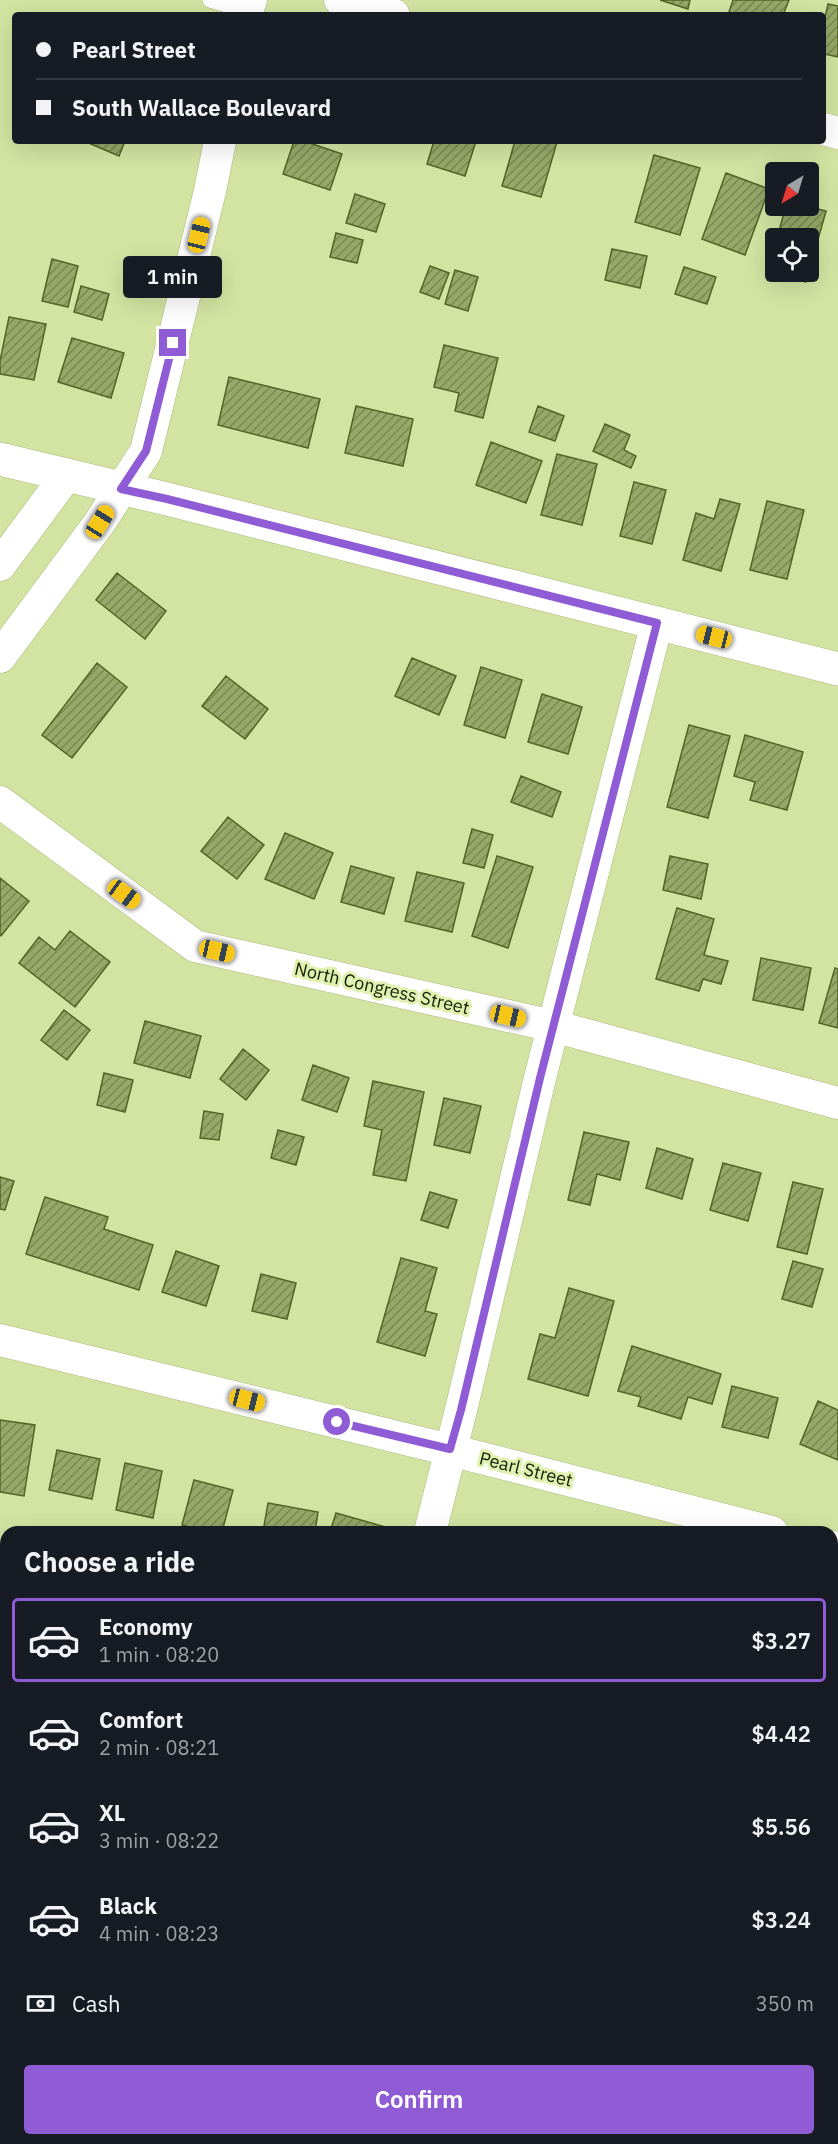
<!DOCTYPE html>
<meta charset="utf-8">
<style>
:root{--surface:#171b24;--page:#242831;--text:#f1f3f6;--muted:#9ea1a6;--line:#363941;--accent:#8f5cd5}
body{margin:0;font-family:"IBM Plex Sans",sans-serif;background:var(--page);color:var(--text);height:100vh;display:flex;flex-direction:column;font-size:22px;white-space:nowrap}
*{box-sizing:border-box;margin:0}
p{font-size:20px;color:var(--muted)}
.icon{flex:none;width:33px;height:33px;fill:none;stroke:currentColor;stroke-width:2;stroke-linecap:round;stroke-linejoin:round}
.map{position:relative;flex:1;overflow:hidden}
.sheet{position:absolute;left:0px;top:1526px;width:838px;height:620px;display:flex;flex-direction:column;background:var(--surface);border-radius:18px 18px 0 0;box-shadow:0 6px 24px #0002}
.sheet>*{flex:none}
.hud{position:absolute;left:12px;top:12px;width:814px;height:132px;border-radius:6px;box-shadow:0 6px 24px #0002;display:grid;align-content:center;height:132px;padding:0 24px;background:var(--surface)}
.needle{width:39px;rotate:218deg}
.fabs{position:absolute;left:765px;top:162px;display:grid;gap:12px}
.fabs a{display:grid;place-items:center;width:54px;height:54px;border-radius:6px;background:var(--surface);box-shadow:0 6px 24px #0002;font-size:30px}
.end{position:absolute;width:27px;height:27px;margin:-14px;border:8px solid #8f5cd5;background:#fff;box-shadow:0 0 0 3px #fff}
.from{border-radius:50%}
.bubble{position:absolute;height:42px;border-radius:6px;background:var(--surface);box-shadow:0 6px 24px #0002;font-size:20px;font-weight:600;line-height:42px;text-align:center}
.car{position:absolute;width:18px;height:36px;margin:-18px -9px;border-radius:8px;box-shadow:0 0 4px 2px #0007;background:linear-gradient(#f5c518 24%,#345 0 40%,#f5c518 0 76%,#345 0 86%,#f5c518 0)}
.hud b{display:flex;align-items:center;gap:21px;height:57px;font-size:22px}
.hud b+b{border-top:2px solid var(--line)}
.hud i{width:15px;height:15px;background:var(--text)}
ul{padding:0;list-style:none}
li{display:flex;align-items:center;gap:18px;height:84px;margin:0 12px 9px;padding:0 12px;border:3px solid transparent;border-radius:6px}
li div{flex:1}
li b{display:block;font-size:22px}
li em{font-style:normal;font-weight:600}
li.selected{border-color:var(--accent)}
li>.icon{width:54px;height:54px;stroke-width:1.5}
h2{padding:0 24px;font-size:27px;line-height:72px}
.pay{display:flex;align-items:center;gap:15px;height:66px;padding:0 24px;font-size:22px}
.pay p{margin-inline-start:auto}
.cta{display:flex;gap:12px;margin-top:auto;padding:12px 24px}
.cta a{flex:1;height:69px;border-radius:6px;background:var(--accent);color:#fff;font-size:24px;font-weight:600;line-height:69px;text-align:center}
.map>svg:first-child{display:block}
.building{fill:url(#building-hatch);stroke:#566325;stroke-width:1.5}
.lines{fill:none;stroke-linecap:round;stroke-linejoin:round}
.service-casing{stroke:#a8b979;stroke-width:16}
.minor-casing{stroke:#a8b979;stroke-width:33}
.tertiary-casing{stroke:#a8b979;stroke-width:34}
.service{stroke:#fff;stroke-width:15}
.minor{stroke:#fff;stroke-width:32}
.tertiary{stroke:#fff;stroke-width:33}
.route{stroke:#8f5cd5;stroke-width:8}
.labels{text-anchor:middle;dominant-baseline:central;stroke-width:6;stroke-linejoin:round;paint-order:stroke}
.street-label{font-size:18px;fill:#161c03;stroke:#e0f1af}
</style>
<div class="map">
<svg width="838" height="2144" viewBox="0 0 838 2144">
<defs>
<pattern id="building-hatch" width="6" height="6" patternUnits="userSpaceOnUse" patternTransform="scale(1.5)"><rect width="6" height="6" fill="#98a868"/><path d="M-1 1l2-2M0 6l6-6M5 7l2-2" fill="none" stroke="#7b8853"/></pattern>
</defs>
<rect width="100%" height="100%" fill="#d3e4a2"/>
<path class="building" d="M660,0H690L688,9Z
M733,0H789L783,15H728Z
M828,4L838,6V57L824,54V22Z
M84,141H125L119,156Z
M294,141H304L342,154L330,190L283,174Z
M434,141H476L465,176L427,164Z
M515,141L557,142L541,197L502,186Z
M654,155L700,168L680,235L635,222Z
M726,173L769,189L745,255L702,239Z
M355,194L385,204L376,232L346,223Z
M786,206H806L826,211L806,282L768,272L776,245V272H808V238H777Z
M336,233L363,240L357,263L330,257Z
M612,249L647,256L640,288L605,280Z
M52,259L78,266L68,307L42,301Z
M430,266L449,273L439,299L420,292Z
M684,267L716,277L707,304L675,294Z
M455,270L478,277L468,311L445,304Z
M81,286L109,294L102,320L74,312Z
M9,317L46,324L34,380L0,374V361Z
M72,338L124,353L111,398L58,382Z
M444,345L498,358L483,418L455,411L459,393L434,387Z
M229,377L320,399L308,448L218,425Z
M356,406L413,419L403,466L345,453Z
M538,406L564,416L555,441L529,432Z
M605,424L630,435L624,450L636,456L631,468L593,451Z
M491,442L542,461L526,503L476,485Z
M557,454L597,464L582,525L541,515Z
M634,482L666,490L652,544L620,536Z
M720,499L740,504L721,571L683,560L696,513L714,519Z
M767,501L804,510L787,579L750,570Z
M117,573L166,611L145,639L96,600Z
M412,658L456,676L439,715L395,696Z
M97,663L127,687L72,758L42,735Z
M481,667L522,680L505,738L464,725Z
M226,676L268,709L245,739L202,706Z
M542,694L582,707L568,754L528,742Z
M689,725L730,736L708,818L667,807Z
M745,735L803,752L787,810L750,800L755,782L734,776Z
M521,776L561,792L552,817L511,802Z
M228,817L264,845L237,879L201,851Z
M472,829L493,835L484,868L463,863Z
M285,833L333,853L314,899L265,879Z
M497,856L533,867L508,948L472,936Z
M670,856L708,864L701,899L663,890Z
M351,866L394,878L384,914L341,902Z
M417,872L464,883L452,932L405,921Z
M0,878L29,901L1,936L0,935Z
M677,908L714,919L704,955L728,961L721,984L703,979L699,991L656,979Z
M70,931L110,962L75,1007L19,963L39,937L55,950Z
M761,958L811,968L803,1010L753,1000Z
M835,968L838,969V1028L819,1023Z
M64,1010L90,1030L67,1060L41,1040Z
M145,1021L201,1036L190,1078L134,1063Z
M243,1049L269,1070L246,1100L220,1079Z
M313,1065L349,1078L337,1112L302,1100Z
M104,1073L133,1080L125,1112L97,1105Z
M373,1081L424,1092L406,1181L373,1175L382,1130L364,1126Z
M444,1098L481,1106L470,1153L434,1145Z
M204,1111L223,1114L219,1140L200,1138Z
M278,1130L304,1137L296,1165L271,1158Z
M584,1132L629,1142L620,1180L597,1174L590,1205L568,1200Z
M657,1148L693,1159L682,1199L646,1188Z
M723,1163L761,1173L748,1221L710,1210Z
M0,1177L14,1181L5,1210L0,1209Z
M793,1182L823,1189L807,1254L777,1247Z
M430,1192L457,1200L448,1228L421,1220Z
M45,1197L108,1217L104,1229L153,1245L139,1290L26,1254Z
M176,1251L219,1266L206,1306L162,1292Z
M401,1258L437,1268L425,1311L437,1314L425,1356L377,1342Z
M793,1261L823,1269L812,1307L782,1299Z
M261,1274L296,1283L287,1319L252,1311Z
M569,1288L614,1301L588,1396L528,1379L540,1334L555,1338Z
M632,1346L721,1374L712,1404L688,1397L681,1419L638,1406L641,1397L618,1391Z
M732,1386L778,1398L768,1438L722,1427Z
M818,1401L838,1410V1460L800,1444Z
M0,1420L35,1425L24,1496L0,1492Z
M57,1450L100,1459L92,1499L49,1490Z
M125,1463L162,1471L153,1518L116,1510Z
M194,1480L233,1490L222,1532H207L182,1525Z
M268,1503L318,1512L315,1532H263Z
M336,1513L389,1528L388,1532H330Z
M832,1637L838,1638V1676L832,1674Z
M1,1658L6,1659V1718L0,1717Z
M832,1769L838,1771V1826L834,1824L832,1827Z
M9,2139H58L56,2144H7Z
M161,2139H191L190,2144H160Z"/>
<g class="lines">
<g class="service-casing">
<path id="service" d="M210,0L247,11"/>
</g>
<g class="minor-casing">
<path id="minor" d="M340,0L394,15
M246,15L251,0
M824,129L838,133
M0,565L66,476
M0,657L100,522L146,451L210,191L220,141
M0,802L195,946L553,1026L838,1103
M0,1340L450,1450L772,1532
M430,1532L461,1410L540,1078L657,623
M832,1547L838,1548
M0,1801L6,1803
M832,2048L838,2049
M260,2144L262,2139"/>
</g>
<g class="tertiary-casing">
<path id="tertiary" d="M0,459L167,499L838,669
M832,2115L838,2100
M822,2144L824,2139"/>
</g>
<use href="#service" class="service"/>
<use href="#minor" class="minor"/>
<use href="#tertiary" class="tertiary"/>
</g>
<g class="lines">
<path class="route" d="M173,343L146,451L121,489L167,499L657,623L540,1078L461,1410L450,1449L337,1422"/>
</g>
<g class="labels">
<g class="street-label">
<text transform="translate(382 988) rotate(13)">North Congress Street</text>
<text transform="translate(526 1469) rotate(14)">Pearl Street</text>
</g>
</g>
</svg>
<div class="fabs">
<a><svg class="needle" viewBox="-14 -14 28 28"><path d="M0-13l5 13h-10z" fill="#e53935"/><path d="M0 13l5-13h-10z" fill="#9ea1a6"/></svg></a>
<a><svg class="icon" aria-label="locate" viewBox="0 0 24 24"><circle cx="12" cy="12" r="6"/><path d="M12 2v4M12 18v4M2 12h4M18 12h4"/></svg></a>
</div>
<i class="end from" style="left:337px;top:1422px"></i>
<i class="end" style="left:173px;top:343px"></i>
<div class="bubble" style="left:123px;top:256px;width:99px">1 min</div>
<i class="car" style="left:199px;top:235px;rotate:14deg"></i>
<i class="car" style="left:100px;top:522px;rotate:32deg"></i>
<i class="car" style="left:714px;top:637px;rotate:284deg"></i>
<i class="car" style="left:124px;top:894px;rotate:126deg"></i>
<i class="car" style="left:217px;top:951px;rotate:103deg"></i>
<i class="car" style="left:508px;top:1016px;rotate:103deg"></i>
<i class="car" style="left:247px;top:1400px;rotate:104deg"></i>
<div class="hud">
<b><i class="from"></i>Pearl Street</b>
<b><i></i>South Wallace Boulevard</b>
</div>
<section class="sheet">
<h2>Choose a ride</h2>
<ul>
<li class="selected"><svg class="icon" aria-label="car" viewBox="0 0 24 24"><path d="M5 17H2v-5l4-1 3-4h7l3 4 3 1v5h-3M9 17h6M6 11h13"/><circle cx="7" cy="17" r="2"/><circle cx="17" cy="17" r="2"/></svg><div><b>Economy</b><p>1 min · 08:20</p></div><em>$3.27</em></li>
<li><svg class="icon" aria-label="car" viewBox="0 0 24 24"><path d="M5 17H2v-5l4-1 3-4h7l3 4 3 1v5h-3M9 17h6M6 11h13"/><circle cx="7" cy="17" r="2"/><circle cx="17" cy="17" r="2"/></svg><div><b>Comfort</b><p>2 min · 08:21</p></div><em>$4.42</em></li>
<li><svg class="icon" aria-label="car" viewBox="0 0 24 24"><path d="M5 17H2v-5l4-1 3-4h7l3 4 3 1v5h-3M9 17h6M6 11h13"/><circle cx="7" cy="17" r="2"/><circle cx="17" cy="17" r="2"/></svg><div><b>XL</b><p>3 min · 08:22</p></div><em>$5.56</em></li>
<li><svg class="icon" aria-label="car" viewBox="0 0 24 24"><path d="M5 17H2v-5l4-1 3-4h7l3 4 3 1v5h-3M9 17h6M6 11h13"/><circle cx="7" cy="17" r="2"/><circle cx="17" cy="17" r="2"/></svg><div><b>Black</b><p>4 min · 08:23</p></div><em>$3.24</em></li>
</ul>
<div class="pay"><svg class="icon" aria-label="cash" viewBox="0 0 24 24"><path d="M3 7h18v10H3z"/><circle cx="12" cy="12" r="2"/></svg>Cash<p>350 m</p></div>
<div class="cta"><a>Confirm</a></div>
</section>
</div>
